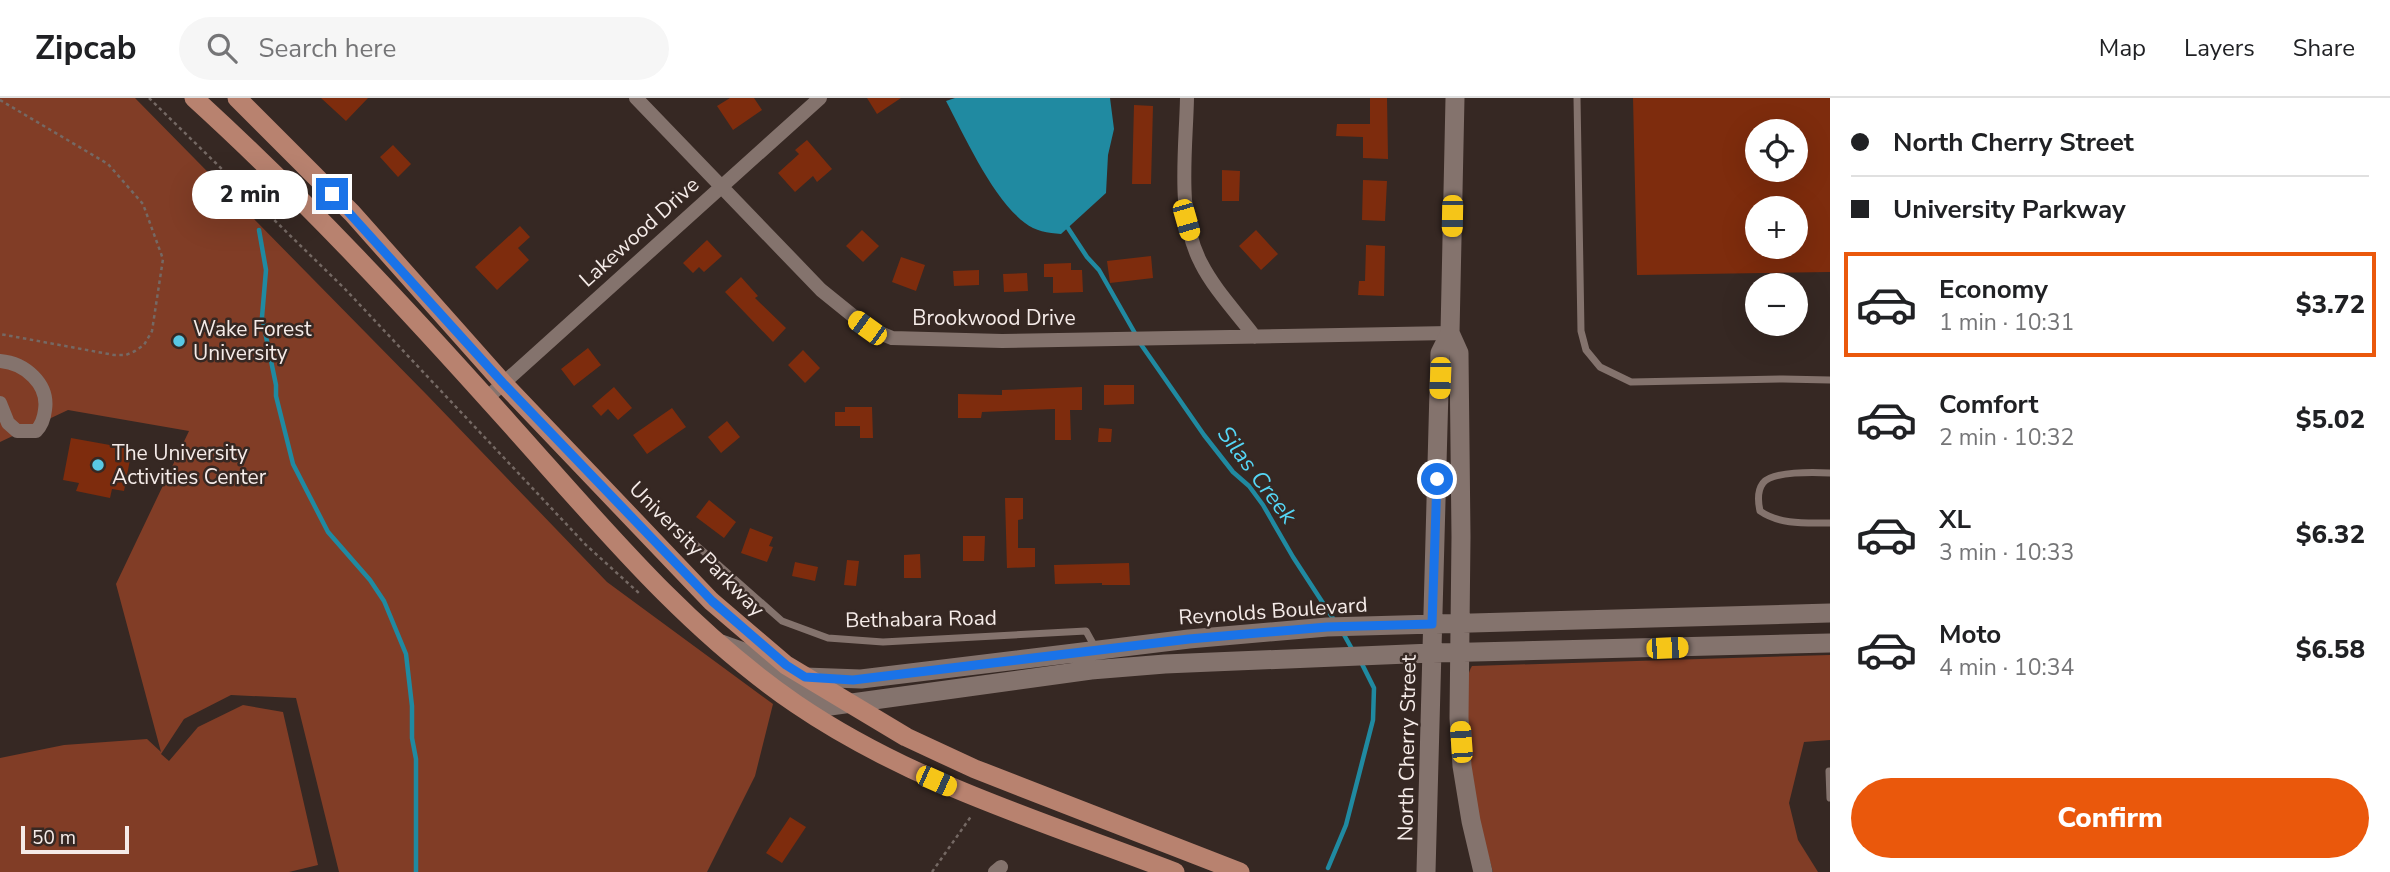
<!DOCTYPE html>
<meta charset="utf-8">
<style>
:root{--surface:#fff;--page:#f6f6f6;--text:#202124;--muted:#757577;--line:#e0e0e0;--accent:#ea580c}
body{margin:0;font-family:"Nunito Sans",sans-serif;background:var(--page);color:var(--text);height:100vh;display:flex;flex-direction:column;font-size:26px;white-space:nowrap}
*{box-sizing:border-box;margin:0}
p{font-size:23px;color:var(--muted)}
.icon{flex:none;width:38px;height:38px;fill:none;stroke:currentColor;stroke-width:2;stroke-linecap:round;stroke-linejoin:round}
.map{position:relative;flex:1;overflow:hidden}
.side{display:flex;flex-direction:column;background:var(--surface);width:560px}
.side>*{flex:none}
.banner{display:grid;align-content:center;height:154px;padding:0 21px;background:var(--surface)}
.tools{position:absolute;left:1745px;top:21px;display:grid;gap:14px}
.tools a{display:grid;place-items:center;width:63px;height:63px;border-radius:50%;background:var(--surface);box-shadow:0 7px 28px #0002;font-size:35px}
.scale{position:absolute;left:21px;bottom:18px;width:108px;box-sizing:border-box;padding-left:7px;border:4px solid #f5ebe8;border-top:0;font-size:19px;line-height:24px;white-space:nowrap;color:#f5ebe8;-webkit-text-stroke:5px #362823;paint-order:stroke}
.end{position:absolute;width:32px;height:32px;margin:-16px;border:9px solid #1a73e8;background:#fff;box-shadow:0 0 0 4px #fff}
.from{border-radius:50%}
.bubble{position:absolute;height:49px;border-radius:24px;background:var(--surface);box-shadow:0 7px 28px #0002;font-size:23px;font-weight:800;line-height:49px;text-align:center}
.car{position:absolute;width:21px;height:42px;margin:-21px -10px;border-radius:9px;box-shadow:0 0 5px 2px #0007;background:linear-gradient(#f5c518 24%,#345 0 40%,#f5c518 0 76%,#345 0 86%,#f5c518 0)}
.banner b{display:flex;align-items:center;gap:24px;height:66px;font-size:26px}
.banner b+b{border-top:2px solid var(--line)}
.banner i{width:18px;height:18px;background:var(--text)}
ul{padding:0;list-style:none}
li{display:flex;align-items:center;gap:21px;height:105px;margin:0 14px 10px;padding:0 7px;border:4px solid transparent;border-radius:0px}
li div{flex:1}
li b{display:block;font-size:26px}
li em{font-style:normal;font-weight:800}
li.active{border-color:var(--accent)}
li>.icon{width:63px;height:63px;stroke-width:1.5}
.action{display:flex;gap:14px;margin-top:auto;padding:14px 21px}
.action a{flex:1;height:80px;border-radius:42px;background:var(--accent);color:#fff;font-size:28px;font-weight:800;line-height:80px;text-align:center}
header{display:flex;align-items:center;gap:42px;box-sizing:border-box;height:98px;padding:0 35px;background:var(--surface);border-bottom:2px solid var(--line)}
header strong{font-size:33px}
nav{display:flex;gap:38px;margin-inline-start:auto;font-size:24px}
.search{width:490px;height:63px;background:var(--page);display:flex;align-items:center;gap:18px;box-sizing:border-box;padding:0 24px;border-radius:38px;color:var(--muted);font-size:26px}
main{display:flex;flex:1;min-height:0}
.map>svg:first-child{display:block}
.green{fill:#813d26}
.water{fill:#208aa1}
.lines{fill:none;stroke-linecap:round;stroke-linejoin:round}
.stream{stroke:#208aa1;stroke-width:4.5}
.building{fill:#7e2c0d;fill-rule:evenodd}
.path{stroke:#756964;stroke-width:2.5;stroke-dasharray:3.5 3.5;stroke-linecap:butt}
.service{stroke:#84736d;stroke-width:7}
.minor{stroke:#84736d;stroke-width:14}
.secondary{stroke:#84736d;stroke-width:19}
.primary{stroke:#b8826f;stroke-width:19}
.route{stroke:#1a73e8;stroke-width:9}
.poi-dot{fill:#59c8e4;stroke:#362823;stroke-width:2.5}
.labels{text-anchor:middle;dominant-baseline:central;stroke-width:5;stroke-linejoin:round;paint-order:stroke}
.street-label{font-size:21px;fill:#f5ebe8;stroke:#362823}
.poi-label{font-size:21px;fill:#f5ebe8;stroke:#362823;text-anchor:start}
.water-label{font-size:23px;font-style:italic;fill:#55d7f6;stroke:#362823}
</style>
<header>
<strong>Zipcab</strong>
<div class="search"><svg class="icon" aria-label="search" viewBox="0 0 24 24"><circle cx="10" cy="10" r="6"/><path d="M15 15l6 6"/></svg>Search here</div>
<nav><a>Map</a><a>Layers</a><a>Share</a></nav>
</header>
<main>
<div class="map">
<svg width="1830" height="774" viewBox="0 0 1830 774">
<rect width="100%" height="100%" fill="#362823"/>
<path class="green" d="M0,0H135L427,297L607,484L773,606L755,678L707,774H339L296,600L231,597L184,621L161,656L169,663L198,629L243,607L283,614L318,767L289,774H0V660L64,647L147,641L161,654L116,486L189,333L68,312L0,344Z
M1830,557V642L1804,644L1789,705L1798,742L1818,774H1493C1489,758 1483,743 1480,727C1474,700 1458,587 1472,568Z"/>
<path class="water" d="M955,0H1110L1114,31L1108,57L1106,95L1061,136C1048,135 1035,133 1025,125C993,101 965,39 946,3Z"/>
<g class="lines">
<path class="stream" d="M1066,127L1087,159L1099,172L1136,237
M259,132L266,172L262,219L276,287V298L293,366L328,434L370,482L384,503L406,556L412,608V640L416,661V774
M1140,245L1204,337L1233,374L1249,388L1263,407L1293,459L1334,522
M1343,535L1352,551
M1328,770L1346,727L1373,622L1374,590L1361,564"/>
</g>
<path class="building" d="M321,0H368L346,23Z
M730,0H754L762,12L733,32L717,8Z
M867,0H901L877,16Z
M1370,0H1387L1388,61L1363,60V39L1336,38L1337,26H1370Z
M1633,0H1830V174L1637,177ZM1757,33H1796V72H1757ZM1757,110H1796V149H1757Z
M1134,7L1153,8L1151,86H1132Z
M807,42L832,71L817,84L813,78L795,94L778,75L799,56L795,52Z
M393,47L411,66L398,79L380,59Z
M1222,72L1240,73L1239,103H1222Z
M1363,82L1387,83L1385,123L1362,122Z
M520,128L530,139L518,150L529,162L497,192L475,169Z
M862,132L879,148L863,164L846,148Z
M1256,132L1278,156L1261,172L1239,148Z
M707,142L722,158L704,174L699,169L693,175L683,165Z
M1366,147L1385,148L1384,198L1358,197L1359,183H1365Z
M1151,158L1153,180L1110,185L1107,163Z
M901,159L925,167L916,193L892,184Z
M1071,165V172H1082L1083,194L1053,195V179H1044V166Z
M979,172V187L954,188L953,173Z
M1027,175L1028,193L1004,194L1003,176Z
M741,179L758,198L755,200L786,230L773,244L725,194Z
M588,250L601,267L574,288L561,271Z
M803,252L820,270L805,285L788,267Z
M1104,287H1134V306L1104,307Z
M614,289L632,310L618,322L608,311L601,318L592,308Z
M1082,289V312H1070L1071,342H1055V311L982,314L981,320H958V296L1002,297V292Z
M845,309H872L873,340H860V328H835V314H845Z
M672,310L686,329L647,356L633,337Z
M727,323L740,339L721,355L708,339Z
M1099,330L1112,331L1111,344H1098Z
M71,340L132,351L124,393L112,391L110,400L76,393L79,385L63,382Z
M1005,400H1023V421L1018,422V450H1035V469L1007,470Z
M709,402L736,424L724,440L696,419Z
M750,430L773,439L769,448L773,449L767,464L741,455Z
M963,438H985L984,463H963Z
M920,456L921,480H904V457Z
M847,462L859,463L856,488L844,487Z
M795,464L818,469L815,483L792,478Z
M1129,465L1130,487H1102V485L1055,486L1054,467Z
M790,719L806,729L782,765L766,755Z"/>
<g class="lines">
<path class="path" d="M149,0L345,191L586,447L640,496
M0,2L108,66L143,106L163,161L152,233L144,247L135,253L126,257H114L0,236
M932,774L972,717"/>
<path class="service" d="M1577,0L1581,233L1586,252L1600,269L1631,284L1783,281L1830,282
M1830,375C1815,374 1772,373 1763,385C1757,393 1758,404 1760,413C1780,427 1806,425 1830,425
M686,438L782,523L828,540L883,544L1086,533L1096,551
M1829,673L1830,700"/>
<path class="minor" d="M636,0L821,192L868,230L892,240L1002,243L1450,235
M1187,0C1186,52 1176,118 1201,165C1214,191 1237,215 1255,239
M0,263C25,265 49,286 45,312C44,321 42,327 36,333H17L8,325L0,305
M487,300L820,0
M995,774L1001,769"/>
<path class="secondary" d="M1450,235L1459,255L1461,439L1459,620L1462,668L1471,723L1483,774
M721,546L749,556L812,601L830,608L1091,572L1165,566L1432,555L1830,545
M805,579L861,581L1189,541L1327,529L1830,515
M1426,774L1440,255L1450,235L1455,0"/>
<path class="primary" d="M194,0C306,102 409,213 510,326C599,425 685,530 796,606C912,685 1045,724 1175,774
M237,0L352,115L503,285L711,503L786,567L906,639L975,671L1240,774"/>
</g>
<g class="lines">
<path class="route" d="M332,96L503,285L712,503L786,567L805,579L853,582L1189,541L1327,529L1432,526L1437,381"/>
</g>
<g class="poi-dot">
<circle cx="179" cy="243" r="7"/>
<circle cx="98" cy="367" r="7"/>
</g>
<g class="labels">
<g class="street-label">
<text transform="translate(639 134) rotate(-42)">Lakewood Drive</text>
<text x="994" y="220">Brookwood Drive</text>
<text transform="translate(697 451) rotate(45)">University Parkway</text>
<text transform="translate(1273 513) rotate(-4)">Reynolds Boulevard</text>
<text transform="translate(921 521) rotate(-1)">Bethabara Road</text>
<text transform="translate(1407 650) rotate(-89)">North Cherry Street</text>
</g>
<g class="poi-label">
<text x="193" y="231">Wake Forest<tspan x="193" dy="24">University</tspan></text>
<text x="112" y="355">The University<tspan x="112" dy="24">Activities Center</tspan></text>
</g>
<g class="water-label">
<text transform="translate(1257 377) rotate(53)">Silas Creek</text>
</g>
</g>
</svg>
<div class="tools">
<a><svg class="icon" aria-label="locate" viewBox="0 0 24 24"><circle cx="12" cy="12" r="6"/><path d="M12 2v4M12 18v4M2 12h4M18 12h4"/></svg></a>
<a>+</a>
<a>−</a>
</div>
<div class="scale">50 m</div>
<i class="end from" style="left:1437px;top:381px"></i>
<i class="end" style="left:332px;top:96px"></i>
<div class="bubble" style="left:192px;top:72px;width:116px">2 min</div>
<i class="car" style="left:1452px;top:118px;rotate:181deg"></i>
<i class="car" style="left:1186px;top:122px;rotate:164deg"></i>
<i class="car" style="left:867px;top:230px;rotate:306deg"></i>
<i class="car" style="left:1440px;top:280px;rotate:182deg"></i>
<i class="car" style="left:1667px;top:550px;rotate:88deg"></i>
<i class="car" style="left:1461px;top:644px;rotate:356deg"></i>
<i class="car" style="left:936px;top:683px;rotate:114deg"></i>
</div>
<section class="side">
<div class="banner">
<b><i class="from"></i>North Cherry Street</b>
<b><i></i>University Parkway</b>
</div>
<ul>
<li class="active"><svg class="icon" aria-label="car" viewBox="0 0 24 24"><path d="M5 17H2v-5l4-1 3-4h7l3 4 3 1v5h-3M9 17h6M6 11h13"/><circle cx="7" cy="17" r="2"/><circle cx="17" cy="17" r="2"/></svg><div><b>Economy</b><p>1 min · 10:31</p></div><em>$3.72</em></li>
<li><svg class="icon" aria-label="car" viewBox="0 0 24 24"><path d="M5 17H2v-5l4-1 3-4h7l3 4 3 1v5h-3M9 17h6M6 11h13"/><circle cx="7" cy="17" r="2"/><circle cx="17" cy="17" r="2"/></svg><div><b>Comfort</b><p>2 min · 10:32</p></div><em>$5.02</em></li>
<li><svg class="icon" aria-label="car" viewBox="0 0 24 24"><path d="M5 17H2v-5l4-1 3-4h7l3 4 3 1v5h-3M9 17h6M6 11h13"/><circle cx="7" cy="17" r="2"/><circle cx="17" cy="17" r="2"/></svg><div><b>XL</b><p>3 min · 10:33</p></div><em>$6.32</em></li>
<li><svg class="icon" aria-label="car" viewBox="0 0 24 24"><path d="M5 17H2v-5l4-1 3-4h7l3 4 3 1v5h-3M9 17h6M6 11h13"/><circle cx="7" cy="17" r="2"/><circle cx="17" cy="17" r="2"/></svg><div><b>Moto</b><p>4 min · 10:34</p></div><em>$6.58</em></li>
</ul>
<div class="action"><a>Confirm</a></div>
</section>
</main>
